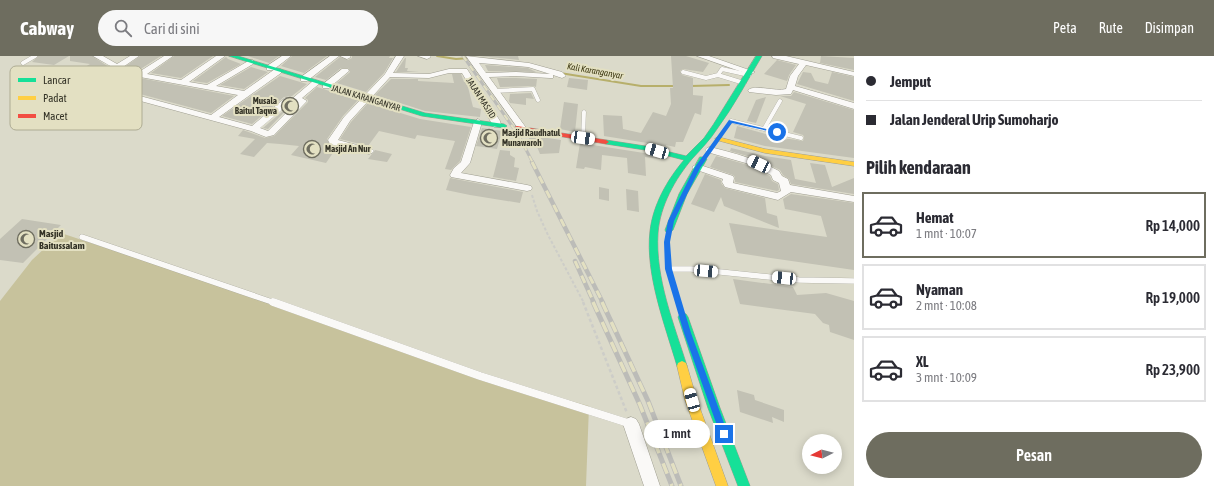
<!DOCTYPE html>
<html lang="id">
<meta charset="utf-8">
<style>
:root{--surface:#fff;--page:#f7f7f7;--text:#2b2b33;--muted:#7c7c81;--line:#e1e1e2;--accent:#6e6d5f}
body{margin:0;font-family:"Asap Condensed",sans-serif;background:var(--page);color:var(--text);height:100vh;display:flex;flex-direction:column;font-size:15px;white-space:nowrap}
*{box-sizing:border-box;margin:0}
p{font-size:13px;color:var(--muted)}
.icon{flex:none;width:22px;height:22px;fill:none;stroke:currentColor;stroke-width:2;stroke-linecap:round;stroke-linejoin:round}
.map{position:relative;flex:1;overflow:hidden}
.panel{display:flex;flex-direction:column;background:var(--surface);width:360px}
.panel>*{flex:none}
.hud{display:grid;align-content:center;height:88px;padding:0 12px;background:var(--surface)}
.needle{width:26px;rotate:264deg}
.fabs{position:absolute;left:802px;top:378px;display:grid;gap:8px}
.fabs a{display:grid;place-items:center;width:40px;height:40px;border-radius:50%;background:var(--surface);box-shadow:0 2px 10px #0003;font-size:20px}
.end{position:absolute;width:18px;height:18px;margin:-9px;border:5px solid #1a73e8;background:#fff;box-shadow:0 0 0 2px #fff}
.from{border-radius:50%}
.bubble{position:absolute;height:28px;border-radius:14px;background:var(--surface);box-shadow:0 2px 10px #0003;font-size:13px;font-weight:600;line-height:28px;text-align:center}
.car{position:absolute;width:12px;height:24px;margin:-12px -6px;border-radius:5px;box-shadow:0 0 3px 1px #0007;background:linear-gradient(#fff 24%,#345 0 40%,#fff 0 76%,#345 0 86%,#fff 0)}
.hud b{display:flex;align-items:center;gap:14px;height:38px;font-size:15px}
.hud b+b{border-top:1px solid var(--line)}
.hud i{width:10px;height:10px;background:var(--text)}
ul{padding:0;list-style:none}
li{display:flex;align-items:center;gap:12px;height:66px;margin:0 8px 6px;padding:0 4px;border:2px solid var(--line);border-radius:0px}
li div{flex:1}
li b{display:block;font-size:15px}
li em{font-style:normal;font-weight:600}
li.current{border-color:var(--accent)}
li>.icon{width:36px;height:36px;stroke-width:1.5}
h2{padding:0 12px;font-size:18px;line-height:48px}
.cta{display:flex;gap:8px;margin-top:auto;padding:8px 12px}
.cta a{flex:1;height:46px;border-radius:24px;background:var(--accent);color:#fff;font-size:16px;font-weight:600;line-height:46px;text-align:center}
header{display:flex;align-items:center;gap:24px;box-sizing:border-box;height:56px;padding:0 20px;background:var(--accent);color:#fff}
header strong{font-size:19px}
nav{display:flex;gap:22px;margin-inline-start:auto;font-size:14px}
.search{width:280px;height:36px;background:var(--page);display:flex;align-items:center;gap:10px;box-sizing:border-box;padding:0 14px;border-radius:22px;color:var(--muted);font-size:15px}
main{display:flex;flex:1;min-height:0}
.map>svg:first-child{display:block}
.green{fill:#c7c29c}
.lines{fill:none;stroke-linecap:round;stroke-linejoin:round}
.stream{stroke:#b7af6b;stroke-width:2}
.building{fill:#c2c1b4}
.lane-far2-casing{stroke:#9f9e91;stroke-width:4.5}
.lane-far1-casing{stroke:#9f9e91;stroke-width:6}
.lane-casing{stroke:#9f9e91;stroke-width:8}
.street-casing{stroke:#9f9e91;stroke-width:1}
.fast-casing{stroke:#9f9e91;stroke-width:1}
.slow-casing{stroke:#9f9e91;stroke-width:1}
.jam-casing{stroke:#9f9e91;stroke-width:1}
.path-far1{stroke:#cdcdc8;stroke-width:2;stroke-dasharray:3 2;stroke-linecap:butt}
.path{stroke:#cdcdc8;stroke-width:2.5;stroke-dasharray:3.5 2.5;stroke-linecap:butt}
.lane-far2{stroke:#faf9f7;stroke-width:4}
.lane-far1{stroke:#faf9f7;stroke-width:5.5}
.lane{stroke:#faf9f7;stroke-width:8}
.street{fill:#faf9f7;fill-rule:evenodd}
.fast{fill:#16e098;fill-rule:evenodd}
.slow{fill:#ffcf43;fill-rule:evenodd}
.jam{fill:#f24e42;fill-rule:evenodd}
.rail-far2-casing{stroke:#bcbcb8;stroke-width:3}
.rail-far1-casing{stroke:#bcbcb8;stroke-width:4.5}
.rail-casing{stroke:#bcbcb8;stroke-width:5}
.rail-far2{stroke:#e3e0c2;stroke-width:2;stroke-dasharray:6;stroke-linecap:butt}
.rail-far1{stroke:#e3e0c2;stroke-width:3;stroke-dasharray:8;stroke-linecap:butt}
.rail{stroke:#e3e0c2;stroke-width:3.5;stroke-dasharray:11;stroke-linecap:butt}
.route{fill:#1a73e8}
.labels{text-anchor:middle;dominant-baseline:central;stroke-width:4;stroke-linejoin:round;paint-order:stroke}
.far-water-label{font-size:9px;font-style:italic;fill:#3c3710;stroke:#e3e0c2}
.far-street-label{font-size:9px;fill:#333226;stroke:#e3e0c2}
.far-poi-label{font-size:9px;font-weight:bold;fill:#333226;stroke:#e3e0c2;text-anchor:start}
.poi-label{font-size:10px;font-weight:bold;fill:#333226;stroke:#e3e0c2;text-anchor:start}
.key{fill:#e3e0c2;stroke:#aeac93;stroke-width:1}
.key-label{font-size:11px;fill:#333226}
</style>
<header>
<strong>Cabway</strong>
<div class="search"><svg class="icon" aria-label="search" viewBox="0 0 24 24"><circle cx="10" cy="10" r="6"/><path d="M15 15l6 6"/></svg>Cari di sini</div>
<nav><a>Peta</a><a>Rute</a><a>Disimpan</a></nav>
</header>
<main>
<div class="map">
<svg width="854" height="430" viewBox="0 0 854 430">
<rect width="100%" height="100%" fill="#dbdaca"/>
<path class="green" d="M61,177L521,331L589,350L586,430H0V245L32,204Z"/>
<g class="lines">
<path class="stream" d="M437,0L456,3L470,2
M560,17L641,30H677
M691,30L729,29"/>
</g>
<path class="building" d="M38,0H69L54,9L32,6Z
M70,0H92L109,11L99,17L83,15L80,14L90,8L70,5Z
M140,0H161L139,14L126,10Z
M174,0H213L181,22L151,17Z
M248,0H279L269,7Z
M292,0H327L304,17L281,10Z
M352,0H390L389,2H393L384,17L366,36L337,27L350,16L348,12H341L326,24L315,21L340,1L348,4L352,2Z
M480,0H518L519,4Z
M671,0H686L709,7L703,16L683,13L680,15L682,19L693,22V39L703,40L701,59L695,57L683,86H676L675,91L666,89V90L604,80L603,59L622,60L623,73L641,77L653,56L666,60L671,48L670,32H673Z
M821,0L854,2V14L820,7Z
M226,1L228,3L241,8L207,27L193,25Z
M405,2H406L405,12H408L407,15L419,16H396Z
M777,4L796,9L789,19L787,25L764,18Z
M485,9L528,12L536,16L488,15Z
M251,11L268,16L244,33L220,29Z
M117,16L140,22L234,40L211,57L99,27Z
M803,16L811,17L815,25L828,28L832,16L854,21V45L797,28Z
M452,18H461L464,26H466L468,31L473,51L481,53L480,61L425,55L375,39L391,23H418V25L454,27Z
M280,20L307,28L292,40L284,41L252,68L222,60Z
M497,22H516L537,23L536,31L533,30L500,31Z
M569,22L588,24L587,34L567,31Z
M317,31L358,44L343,60L327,83L330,89L337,91L326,107L291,99L299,90L280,88L267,87L254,101L240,98L255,83L238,80L243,74L265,82L274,80L308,46V44L305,42Z
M794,36L854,54V102L765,90L734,82L737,70L787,84L786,83H790L803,85L804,81L803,79L793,76L806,48L780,40H791Z
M531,37L534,43L526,42V49L510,47L509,45L510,38Z
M766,41L756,67L747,65L756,44Z
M564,46L578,48L575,76L560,73Z
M368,47L420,63L471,71L460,105L451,114L445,113L455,85L417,79L415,83L379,75L368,90L340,83L351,66Z
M291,48H292L268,73L263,72Z
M482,72L502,75L497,93L476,90Z
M528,79L561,84L559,97L540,98L535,86H530Z
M580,87L644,97L659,101L660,103L645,101L646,120L628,117L627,102L602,99L601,114L585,111L584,113L576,112Z
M731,92L765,100L791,104L795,123L816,127L810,107L825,109L832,131L854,122V138L791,128L789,123L783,119L780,114L754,102L730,95Z
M375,94L392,98L387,106L368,103Z
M500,94L510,95V99L515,102L514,111L519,112L516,125L493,121Z
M716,100L748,109L770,120L772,125L778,128L779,134L777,135L735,126V121L733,119L710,111Z
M705,118L721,124V127L725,132L765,142L767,157L777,160L779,172L724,150L721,141L714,156L691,148Z
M450,122L523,136L520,147L470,139L446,134Z
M599,131L609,133V145L599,143Z
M626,133L638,135L639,156L627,154Z
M791,138L854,147V214L737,197L729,167L827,181L821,160L785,153L783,143Z
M22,163L61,169L23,207L0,204V183Z
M733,223L793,231L797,239L826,237L854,245V284L830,276L829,269L823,267L815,258L740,248Z
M737,334L754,339L755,344L784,354V366L772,361L773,367L740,356Z"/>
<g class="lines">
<g class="lane-far2-casing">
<path id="lane-far2" d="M23,7L35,0
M683,16L706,22L718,19
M744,27L718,19L722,13L749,19
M495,35L533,33L538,44
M731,65L801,82
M764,73L780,45
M583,82L584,56"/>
</g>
<g class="lane-far1-casing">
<path id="lane-far1" d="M82,181L275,247
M669,213H691L799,224L854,225"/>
</g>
<g class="lane-casing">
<path id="lane" d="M273,246L480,320L631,368"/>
</g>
<g class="street-casing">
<path id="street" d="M93,0H103L117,8L130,0H139L123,11L139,16L164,0H173L147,18L181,24L216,0H225L189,26L207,29L250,4H253V8L216,30L244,35L275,13H281V17L219,61L252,70L285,42H293L313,25H316L320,27L302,42L307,45L274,79L266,81L251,75L89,31L60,49H54L53,47L54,45L65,39L46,34V30H49L71,35L93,22L76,19V15L99,19L112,11ZM117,14L140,21L238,39L211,59L95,28ZM290,47H296L268,75L260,72Z
M282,0H291L273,14H267V10Z
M330,0H339L307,25H301V21Z
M340,0H350L351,1L347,3Z
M396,0H404L393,17L429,18L449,13H467L500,65L501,69L500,71H494L462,17H449L429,22L390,21L350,65L338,84L372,93L374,95L372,97L369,98L330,88L328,84L344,61L385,18Z
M418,0H430L431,1L427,3Z
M466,0L529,7L562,16L566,20L562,22L553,19V22H550L516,20L489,21L527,73L523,76L520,75ZM479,7L528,11L550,18L516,16L486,17Z
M697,0H709L755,16L751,18H748Z
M772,0H786L854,16V20L806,9L798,20L795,30L854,47V53L793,34L791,38L776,39L749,36L748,34C755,28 776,36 786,33L790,20L799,8L773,2Z
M342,13H348L349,15L329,32H323V28Z
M478,63L482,66L470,107L461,117L527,129L531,130L532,132L531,134L527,135L451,121L450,119L454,112L461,106L474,66Z
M710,91C734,97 757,103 779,115L782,120L788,123L790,129L854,140V146L791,136L778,144L725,131L722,126L723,123L694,113L692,111L697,108L733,120L734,122L733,127L777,137L781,135L779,127L773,124L771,119L749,108L707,96L705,94L707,92Z
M631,361L636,363L639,368L660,430H644L623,368L626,363Z"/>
</g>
<g class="fast-casing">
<path id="fast" d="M229,0H238L425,57L504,68L507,70L504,72L422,60Z
M756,0H762C747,25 734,50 717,73C710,84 701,93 692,103C675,123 660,150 658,177C655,222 674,268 687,310L686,313L682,315L678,313L677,310C665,269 645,218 650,175C653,149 667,124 684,104L645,94L606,88L603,86L606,84L645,90L686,100L704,82L713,69Z
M700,101H703L707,103L687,138L673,174L669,177L666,176L665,174L679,138Z
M683,257L686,258L688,261L720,352L750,430H738L708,352L678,261L680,258Z"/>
</g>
<g class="slow-casing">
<path id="slow" d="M718,81L765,93L854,106V110L765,97L716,84L715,83Z
M682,305L686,307L687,310L697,344L728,430H716L685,344L677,310L678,307Z"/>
</g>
<g class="jam-casing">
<path id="jam" d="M517,70L606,84L609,86L606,88L515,73V71Z"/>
</g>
<path class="path-far1" d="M532,139L537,155L548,179L584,247"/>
<path class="path" d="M583,246L627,357"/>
<use href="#lane-far2" class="lane-far2"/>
<use href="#lane-far1" class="lane-far1"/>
<use href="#lane" class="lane"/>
<use href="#street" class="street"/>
<use href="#fast" class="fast"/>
<use href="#slow" class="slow"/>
<use href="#jam" class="jam"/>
<g class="rail-far2-casing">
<path id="rail-far2" d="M463,0L519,80L533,107"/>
</g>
<g class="rail-far1-casing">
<path id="rail-far1" d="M532,106L603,247
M575,205L594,247"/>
</g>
<g class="rail-casing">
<path id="rail" d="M593,246L640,349L672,430
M602,246L648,345L681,430"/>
</g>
<use href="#rail-far2" class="rail-far2"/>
<use href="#rail-far1" class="rail-far1"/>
<use href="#rail" class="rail"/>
</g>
<path class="route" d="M729,64L779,76L777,77L732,67L700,112L674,165L670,186L672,213L691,277L728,378L727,381L724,382L721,381L720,378L684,277L665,213L664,186L668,165L695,111Z"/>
<defs>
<g id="mosque-ring" transform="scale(0.9)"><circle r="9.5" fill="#e3e0c2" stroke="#6e6d5f" stroke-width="1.5"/><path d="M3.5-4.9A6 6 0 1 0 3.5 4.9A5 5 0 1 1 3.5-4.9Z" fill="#6e6d5f"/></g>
</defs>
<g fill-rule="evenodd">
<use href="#mosque-ring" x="290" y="50"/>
<use href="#mosque-ring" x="489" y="82"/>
<use href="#mosque-ring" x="312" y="93"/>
<use href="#mosque-ring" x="26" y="183"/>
</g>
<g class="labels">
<g class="far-water-label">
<text transform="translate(595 15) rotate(10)">Kali Karanganyar</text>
</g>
<g class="far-street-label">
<text transform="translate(366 42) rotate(17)">JALAN KARANGANYAR</text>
<text transform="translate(481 42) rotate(57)">JALAN MASJID</text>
</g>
<g class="far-poi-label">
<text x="277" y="45" text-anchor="end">Musala<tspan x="277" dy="10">Baitul Taqwa</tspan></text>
<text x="502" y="77">Masjid Raudhatul<tspan x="502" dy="10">Munawaroh</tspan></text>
<text x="325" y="93">Masjid An Nur</text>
</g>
<g class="poi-label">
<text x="39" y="177">Masjid<tspan x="39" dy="12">Baitussalam</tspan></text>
</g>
</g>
<rect x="10" y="10" width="132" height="64" rx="6" class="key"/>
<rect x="18" y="22" width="18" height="4" fill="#16e098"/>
<rect x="18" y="40" width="18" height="4" fill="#ffcf43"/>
<rect x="18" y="58" width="18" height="4" fill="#f24e42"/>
<g class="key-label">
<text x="43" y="28">Lancar</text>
<text x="43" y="46">Padat</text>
<text x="43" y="64">Macet</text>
</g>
</svg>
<div class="fabs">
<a><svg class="needle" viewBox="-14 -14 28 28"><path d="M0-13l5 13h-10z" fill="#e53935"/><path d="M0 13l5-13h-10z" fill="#7c7c81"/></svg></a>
</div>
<i class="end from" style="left:777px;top:76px"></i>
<i class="end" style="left:724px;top:378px"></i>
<div class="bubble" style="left:644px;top:364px;width:66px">1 mnt</div>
<i class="car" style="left:583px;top:82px;rotate:98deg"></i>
<i class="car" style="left:657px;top:95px;rotate:286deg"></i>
<i class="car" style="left:759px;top:108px;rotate:295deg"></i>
<i class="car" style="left:706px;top:215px;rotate:95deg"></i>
<i class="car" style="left:784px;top:222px;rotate:276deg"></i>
<i class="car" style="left:692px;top:344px;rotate:344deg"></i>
</div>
<section class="panel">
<div class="hud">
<b><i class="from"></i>Jemput</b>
<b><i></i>Jalan Jenderal Urip Sumoharjo</b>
</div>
<h2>Pilih kendaraan</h2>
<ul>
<li class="current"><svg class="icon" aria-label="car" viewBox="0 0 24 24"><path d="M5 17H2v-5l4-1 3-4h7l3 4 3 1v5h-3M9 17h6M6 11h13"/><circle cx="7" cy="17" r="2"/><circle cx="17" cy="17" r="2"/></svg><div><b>Hemat</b><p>1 mnt · 10:07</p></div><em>Rp 14,000</em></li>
<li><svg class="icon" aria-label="car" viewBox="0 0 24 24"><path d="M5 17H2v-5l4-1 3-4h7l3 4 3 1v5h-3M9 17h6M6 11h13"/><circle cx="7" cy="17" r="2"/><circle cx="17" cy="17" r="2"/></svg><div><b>Nyaman</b><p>2 mnt · 10:08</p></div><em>Rp 19,000</em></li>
<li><svg class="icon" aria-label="car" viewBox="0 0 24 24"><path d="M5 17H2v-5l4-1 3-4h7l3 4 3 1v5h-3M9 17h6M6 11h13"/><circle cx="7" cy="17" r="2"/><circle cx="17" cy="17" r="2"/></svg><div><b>XL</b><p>3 mnt · 10:09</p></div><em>Rp 23,900</em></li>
</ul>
<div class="cta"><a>Pesan</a></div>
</section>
</main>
